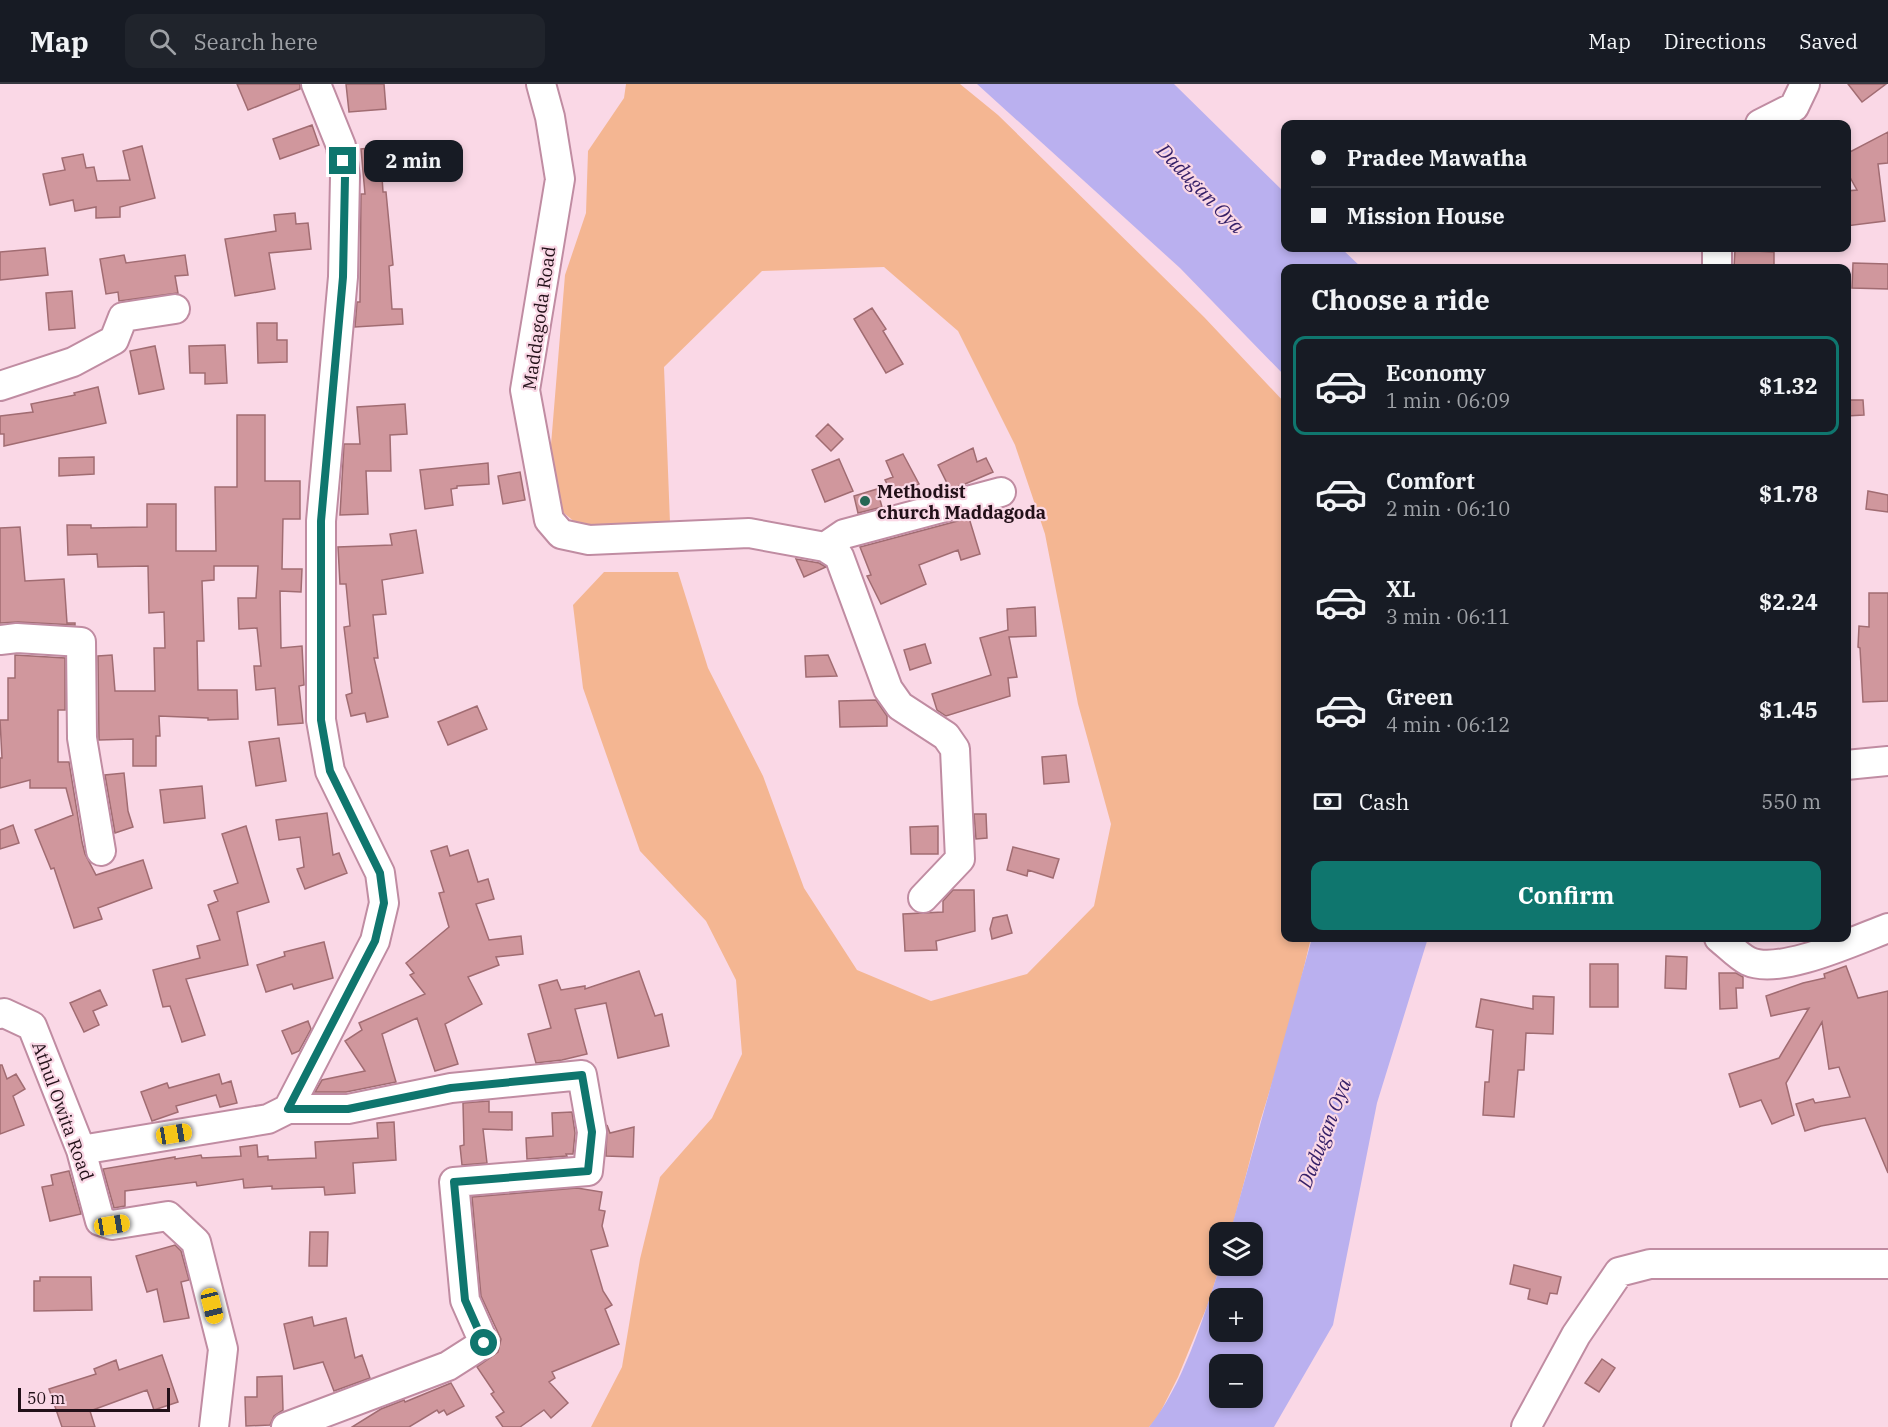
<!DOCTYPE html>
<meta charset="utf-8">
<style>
:root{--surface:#171b24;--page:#20242c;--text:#f1f3f6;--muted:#9ea1a6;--line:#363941;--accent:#0f766e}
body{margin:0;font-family:"IBM Plex Serif",serif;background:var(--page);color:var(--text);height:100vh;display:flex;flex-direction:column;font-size:22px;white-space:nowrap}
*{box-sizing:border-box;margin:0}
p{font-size:20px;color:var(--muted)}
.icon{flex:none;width:33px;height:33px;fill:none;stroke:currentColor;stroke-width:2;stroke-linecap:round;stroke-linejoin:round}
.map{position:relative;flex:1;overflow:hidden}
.details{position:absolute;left:1281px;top:180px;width:570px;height:678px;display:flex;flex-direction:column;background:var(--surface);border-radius:12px;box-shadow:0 3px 9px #0003}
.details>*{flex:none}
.hud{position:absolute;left:1281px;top:36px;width:570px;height:132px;border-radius:12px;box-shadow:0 3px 9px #0003;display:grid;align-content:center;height:132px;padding:0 30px;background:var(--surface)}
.fabs{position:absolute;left:1209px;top:1138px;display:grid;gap:12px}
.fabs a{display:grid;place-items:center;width:54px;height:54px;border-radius:12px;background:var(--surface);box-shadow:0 3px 9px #0003;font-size:30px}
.scale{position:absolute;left:18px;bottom:15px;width:152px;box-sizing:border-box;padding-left:6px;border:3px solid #221018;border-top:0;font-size:16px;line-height:21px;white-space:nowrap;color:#221018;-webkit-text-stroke:4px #fad8e6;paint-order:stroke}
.end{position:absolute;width:27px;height:27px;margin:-14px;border:8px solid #0f766e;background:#fff;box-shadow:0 0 0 3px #fff}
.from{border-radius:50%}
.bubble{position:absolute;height:42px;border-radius:12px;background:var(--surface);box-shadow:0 3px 9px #0003;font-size:20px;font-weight:700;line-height:42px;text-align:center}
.car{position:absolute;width:18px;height:36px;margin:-18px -9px;border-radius:8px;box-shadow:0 0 4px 2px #0007;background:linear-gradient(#f5c518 24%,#345 0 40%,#f5c518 0 76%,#345 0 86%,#f5c518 0)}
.hud b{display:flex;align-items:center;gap:21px;height:57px;font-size:22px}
.hud b+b{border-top:2px solid var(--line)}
.hud i{width:15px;height:15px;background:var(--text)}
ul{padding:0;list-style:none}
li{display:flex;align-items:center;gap:18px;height:99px;margin:0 12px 9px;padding:0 18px;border:3px solid transparent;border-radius:12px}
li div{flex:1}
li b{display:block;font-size:22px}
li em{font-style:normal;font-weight:700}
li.active{border-color:var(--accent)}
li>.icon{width:54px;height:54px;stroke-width:1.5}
h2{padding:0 30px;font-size:27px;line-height:72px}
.pay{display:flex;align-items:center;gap:15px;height:66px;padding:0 30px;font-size:22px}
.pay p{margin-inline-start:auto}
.button{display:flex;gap:12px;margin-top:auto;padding:12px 30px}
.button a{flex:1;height:69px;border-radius:12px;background:var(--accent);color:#fff;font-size:24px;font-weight:700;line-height:69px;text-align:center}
header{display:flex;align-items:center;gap:36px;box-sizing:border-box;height:84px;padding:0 30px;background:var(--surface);border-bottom:2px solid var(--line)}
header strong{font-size:28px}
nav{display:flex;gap:33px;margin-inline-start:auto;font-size:21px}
.search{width:420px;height:54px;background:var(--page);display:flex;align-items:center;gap:15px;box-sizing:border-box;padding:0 21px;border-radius:12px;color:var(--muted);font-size:22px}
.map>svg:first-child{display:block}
.green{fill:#f4b692}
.water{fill:#bab0ef;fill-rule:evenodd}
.building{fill:#d0979d;stroke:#a16c72;stroke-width:1.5}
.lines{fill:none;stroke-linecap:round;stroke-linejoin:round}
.minor-casing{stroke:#c08ca2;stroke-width:32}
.minor{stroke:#fff;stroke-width:28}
.route{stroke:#0f766e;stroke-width:8}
.poi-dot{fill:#266755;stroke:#fad8e6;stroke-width:2}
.labels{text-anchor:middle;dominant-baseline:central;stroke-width:4.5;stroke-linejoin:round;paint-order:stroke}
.street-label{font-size:18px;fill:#221018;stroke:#fad8e6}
.poi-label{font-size:18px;font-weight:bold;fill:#221018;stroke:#fad8e6;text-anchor:start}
.water-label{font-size:20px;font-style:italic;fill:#341f67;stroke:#fad8e6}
</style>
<header>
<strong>Map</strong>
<div class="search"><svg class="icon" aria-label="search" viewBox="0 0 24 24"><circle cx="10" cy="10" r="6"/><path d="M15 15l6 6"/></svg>Search here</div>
<nav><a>Map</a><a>Directions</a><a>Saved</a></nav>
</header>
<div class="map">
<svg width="1888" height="1343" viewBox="0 0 1888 1343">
<rect width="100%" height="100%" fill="#fad8e6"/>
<path class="green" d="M626,0H960L998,31L1204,233L1285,319L1286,854H1311L1290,941L1260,1038L1232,1144L1230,1149H1220V1182L1208,1220L1178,1293L1158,1333L1149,1343H591L622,1283L640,1175L660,1093L712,1034L742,970L736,896L706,837L640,767L583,604L573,521L604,488H678L708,584L763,692L804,804L857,886L931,917L1027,890L1094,822L1111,740L1078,620L1045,450L1015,361L958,247L884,183L762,187L664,283L670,439L587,448L559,425L549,385L565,191L586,129L588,67L624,14Z"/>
<path class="water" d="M977,0H1174L1285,109L1286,164H1341L1362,184H1286L1285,292L1180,184Z
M1312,854H1428L1377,1019L1333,1241L1274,1343H1149C1183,1302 1204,1232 1220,1182H1252V1149H1230ZM1220,1215H1252V1248H1220ZM1220,1281H1252V1314H1220Z"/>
<path class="building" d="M237,0H300V5L248,26Z
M346,0H384L386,25L349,28Z
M1848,0H1886L1862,18Z
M312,41L319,61L280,75L273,55Z
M1888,48V79L1878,80L1885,137L1846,142V107L1857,106L1846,86V70Z
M142,62L155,114L120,123V133L96,134V123L75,127L73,116L50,121L43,90L65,86L62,74L83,70L86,84L94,83L97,97L130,96L123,67Z
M380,63L383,108H386L393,181L389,182L392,225H402L403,240L355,243L357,218H360L361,110H365L361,65Z
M295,129L296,140L308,139L311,165L269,169L275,205L235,212L225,155L276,147L274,131Z
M45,164L48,191L0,196V168Z
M1735,166L1774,168V184H1734Z
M124,171L126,179L185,171L188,191L175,192L178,209L119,217L118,208L106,210L100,175Z
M1853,179L1888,180V205L1852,204Z
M72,207L75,244L49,246L46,209Z
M872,224L886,245L883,247L903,280L886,289L854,235Z
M257,239H277V256H287V278L258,279Z
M225,261L227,299L205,300V289H190L189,262Z
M155,262L164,305L139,310L130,267Z
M98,303L106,339L4,362V350H0V332L33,328L31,320L75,311L74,309Z
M1846,316H1863L1864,331L1846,332Z
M405,320L407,350L390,351L391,387H366L368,430L340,431L344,360H360L357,323Z
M237,331H265V397H300V435H283L282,485H302L301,508L280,507L281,564L302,562L304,601L299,602L303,639L278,641L275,604L256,606L254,582H261L257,544L239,545L238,514H256L258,482H214V496L202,497L204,557H197L198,606H237L238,635L208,636V634L159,632L160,652H156V682H133V655L99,656L98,572L112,571L115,607H155L154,564H165L164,528L149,529L148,482L98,483L97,470L68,471L67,441H91V444L147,443V420H176V467H216L215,403H237Z
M828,340L843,355L831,367L816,352Z
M973,364L977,378L986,374L993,388L965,400L950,405L938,381Z
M903,370L919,400L893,411L885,396L893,393L886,377Z
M94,373V390L59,392V374Z
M839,375L853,407L825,418L812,386Z
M488,379L489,400L457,402V404L451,405L453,421L425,425L420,386Z
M520,388L525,416L503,420L498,392Z
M877,405L882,423L858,429L854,412Z
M1868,407L1888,411V428L1866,425Z
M969,434L980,470L961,476L958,466L919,481L926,500L881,520L867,492L871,491L860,463Z
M20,443L25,497L64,495L67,539H75V541L18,538L0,539V444Z
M416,446L423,489L382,496L386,530L373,531L378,574H374L388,633L367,638L365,629L351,632L346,611L352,609L344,543L350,542L346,500H340L338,463L392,461L390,450Z
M796,475L819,479L826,483L804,493Z
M1869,509H1888V617L1863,618L1860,564L1858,563L1859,542L1869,543Z
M1035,523L1036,552L1009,553L1017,593L1008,594L1010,612L946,632L937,626L932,610L991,591L980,554L1008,546L1007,525Z
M925,560L931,579L910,586L904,566Z
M15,571L65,574V626H58V678H69L82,758L85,770L96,791L143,776L152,804L98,824L102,835L74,844L54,784L51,785L35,746L73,731L66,704H30V696L0,704V674H2L0,636H8V594H15Z
M828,571L837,592L806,593L805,572Z
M876,616L887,632V642L840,643L839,617Z
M477,622L487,645L448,661L438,638Z
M279,654L286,697L256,702L249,658Z
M1066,671L1069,698L1044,700L1042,673Z
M124,689L128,727L133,743L115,749L105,691Z
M202,702L205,734L164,739L160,706Z
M327,729L333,771L339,769L347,789L305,805L297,785L304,783L300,753L279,756L276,736Z
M974,730H986L987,754L976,755Z
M13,741L19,759L0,765V746Z
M246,742L269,818L237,828L248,881L186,895L205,951L182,958L170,922L163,923L153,886L200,874L197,862L220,856L208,821L218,817L214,807L238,799L222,750Z
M938,742V770H911L910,743Z
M447,762L450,772L468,766L478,798L488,795L494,815L476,820L489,856L521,852L523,870L496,873L499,881L468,893L482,920L445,940L458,980L435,987L417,934L382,950L396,998L346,1008H315L322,996L365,987L345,957L362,946L359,939L425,910L410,891L414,889L406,879L449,843L439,809L444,808L431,767Z
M1013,763L1059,775L1053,794L1028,786L1027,792L1007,786Z
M953,806H974L975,847L936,857L937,866L905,867L903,830L943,828V817Z
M1007,831L1012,849L992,855L990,845L993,834Z
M324,858L333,894L294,905L292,900L266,908L257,881L285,872L284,868Z
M1666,872L1687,873L1686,905L1665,904Z
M1590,880H1618V923H1590Z
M1846,882L1858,914L1888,907V1089L1865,1034L1821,1042L1805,1047L1796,1020L1813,1015L1815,1019L1850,1013L1839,983L1829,985L1822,938L1786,999L1794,1031L1772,1040L1761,1016L1740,1023L1729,990L1779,974L1809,924L1771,932L1766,912L1803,899L1825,894L1824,890Z
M639,887L655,932L662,930L669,962L618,974L606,919L575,925L587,970L562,976L536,979L528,950L551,944L539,901L557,896L561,906L585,902V905Z
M1719,889H1736L1743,893V904H1736L1737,924L1720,925Z
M100,906L107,921L93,927L99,941L84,948L70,919Z
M1533,912L1554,913L1553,950L1526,949L1524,986H1518L1514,1033L1483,1031L1485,998H1489L1493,946L1476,943L1481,915L1533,925Z
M308,937L311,945L299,967L292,970L282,947Z
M0,981H2L7,995L16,990L25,1005L13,1012L24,1041L0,1050Z
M219,990L222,1000L231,997L237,1019L220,1023L216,1011L176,1022L178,1028L152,1037L141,1008L167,999L169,1004Z
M489,1017V1028H512V1046L483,1045L487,1079L462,1081L460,1062L464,1061L463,1019Z
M572,1028L575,1049L573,1070H566L567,1072L527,1075L526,1054L553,1052L552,1029Z
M394,1038L396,1076L353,1079L355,1109L325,1111L324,1103L272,1105V1102L244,1104L243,1095L197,1102L196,1098L125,1107V1122L114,1124L103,1085L175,1073V1075L201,1071L202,1074L241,1072L240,1063L257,1061L258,1073L268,1072V1076L316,1074L315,1058L378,1054L377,1039Z
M607,1041L610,1049L634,1043L633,1073L606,1072Z
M69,1087L81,1130L50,1137L42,1103L53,1101L51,1091Z
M577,1104L602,1108L599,1126L605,1127L602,1142L608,1162L591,1166L603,1207L612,1221L605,1225L619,1260L552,1288L555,1294L549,1298L568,1319L551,1334L544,1326L520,1343H503L496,1333L504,1328L491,1310L494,1308L477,1283L498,1268L501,1255L481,1212L472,1113Z
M310,1148H328L327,1182H309Z
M175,1161L181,1167L189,1196L181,1198L189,1234L164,1238L157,1205L147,1208L136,1172Z
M1514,1181L1561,1193L1557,1210L1550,1209L1547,1220L1528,1215L1530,1205L1510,1200Z
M40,1193H91L92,1226L34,1227V1197H40Z
M312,1233L314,1242L346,1234L355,1274L362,1271L370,1294L334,1307L323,1278L294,1285L284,1240Z
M162,1271L178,1318L154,1326L147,1306L90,1327L95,1343H62L49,1305L96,1290L94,1285L116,1276L119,1286Z
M1602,1275L1615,1284L1599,1308L1585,1299Z
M282,1292L283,1326L274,1332L270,1341L246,1342L245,1313H257V1293Z
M451,1299L464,1322L447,1331L444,1326L439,1329L437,1326L409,1343H352L381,1325L404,1316L405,1318Z"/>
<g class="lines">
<g class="minor-casing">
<path id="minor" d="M541,0L550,33L560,95L525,306L549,436L561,450L589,456L749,449L825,463L839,472L888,605L900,622L946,652L955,665L960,775L923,814
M1760,40L1794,23L1805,0
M1717,184V164
M0,302L73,278L114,256L123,233L175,225
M825,463L844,450L1001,408
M0,556L17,554L81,558L82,654L101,767
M1846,681L1888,677
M1719,854C1728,861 1738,872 1748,877C1779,892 1856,856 1888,844
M0,930L4,929L32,942L81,1066L100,1137L112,1141L168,1132L196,1158L223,1265L214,1343
M81,1066L268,1035L288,1025L375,857L384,819L380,789L330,687L321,636V437L343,193L345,93L341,62L316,0
M286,1343L448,1282L484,1259L465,1216L454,1098L588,1087L592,1048L582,991L451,1004L348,1025H288
M1526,1343L1576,1251L1619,1188L1650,1180H1888"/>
</g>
<use href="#minor" class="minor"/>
</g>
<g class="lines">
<path class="route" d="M343,77L345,93L343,193L321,437V636L330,687L380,789L384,819L375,857L288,1025H348L451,1004L582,991L592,1048L588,1087L454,1098L465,1216L484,1259"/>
</g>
<circle class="poi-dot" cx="865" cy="417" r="6"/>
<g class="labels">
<g class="street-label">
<text transform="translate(539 234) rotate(-82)">Maddagoda Road</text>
<text transform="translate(63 1027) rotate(70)">Athul Owita Road</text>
</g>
<g class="poi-label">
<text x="877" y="407">Methodist<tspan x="877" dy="21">church Maddagoda</tspan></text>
</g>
<g class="water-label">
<text transform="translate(1201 104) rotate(46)">Dadugan Oya</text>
<text transform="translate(1324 1049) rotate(-69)">Dadugan Oya</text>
</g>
</g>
</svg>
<div class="fabs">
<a><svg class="icon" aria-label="layers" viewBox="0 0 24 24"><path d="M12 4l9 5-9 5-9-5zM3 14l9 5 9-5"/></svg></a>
<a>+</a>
<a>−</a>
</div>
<div class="scale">50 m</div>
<i class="end from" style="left:484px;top:1259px"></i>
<i class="end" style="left:343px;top:77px"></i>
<div class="bubble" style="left:364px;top:56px;width:99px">2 min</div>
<i class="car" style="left:174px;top:1050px;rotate:81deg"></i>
<i class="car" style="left:112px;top:1141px;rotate:81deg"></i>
<i class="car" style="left:212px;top:1222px;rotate:166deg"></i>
<div class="hud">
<b><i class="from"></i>Pradee Mawatha</b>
<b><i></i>Mission House</b>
</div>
<section class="details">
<h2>Choose a ride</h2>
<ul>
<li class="active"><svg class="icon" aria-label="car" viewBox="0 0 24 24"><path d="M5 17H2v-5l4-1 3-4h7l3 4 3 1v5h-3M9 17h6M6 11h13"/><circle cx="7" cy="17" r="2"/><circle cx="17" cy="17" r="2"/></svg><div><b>Economy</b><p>1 min · 06:09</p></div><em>$1.32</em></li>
<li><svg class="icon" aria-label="car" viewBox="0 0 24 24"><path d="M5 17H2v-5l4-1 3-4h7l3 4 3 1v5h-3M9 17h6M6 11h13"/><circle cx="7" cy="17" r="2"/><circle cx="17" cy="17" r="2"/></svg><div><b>Comfort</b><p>2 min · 06:10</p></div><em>$1.78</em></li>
<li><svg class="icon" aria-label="car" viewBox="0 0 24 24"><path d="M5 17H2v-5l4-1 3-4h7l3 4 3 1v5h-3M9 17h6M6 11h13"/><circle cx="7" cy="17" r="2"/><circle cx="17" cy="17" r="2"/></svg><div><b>XL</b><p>3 min · 06:11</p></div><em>$2.24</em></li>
<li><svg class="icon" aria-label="car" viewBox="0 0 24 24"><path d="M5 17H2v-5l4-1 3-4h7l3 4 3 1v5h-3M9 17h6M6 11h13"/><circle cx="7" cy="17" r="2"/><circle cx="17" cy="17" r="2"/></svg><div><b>Green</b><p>4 min · 06:12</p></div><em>$1.45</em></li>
</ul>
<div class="pay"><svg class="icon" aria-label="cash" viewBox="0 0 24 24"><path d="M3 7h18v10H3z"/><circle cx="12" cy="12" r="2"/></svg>Cash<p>550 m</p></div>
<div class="button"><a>Confirm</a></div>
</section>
</div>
